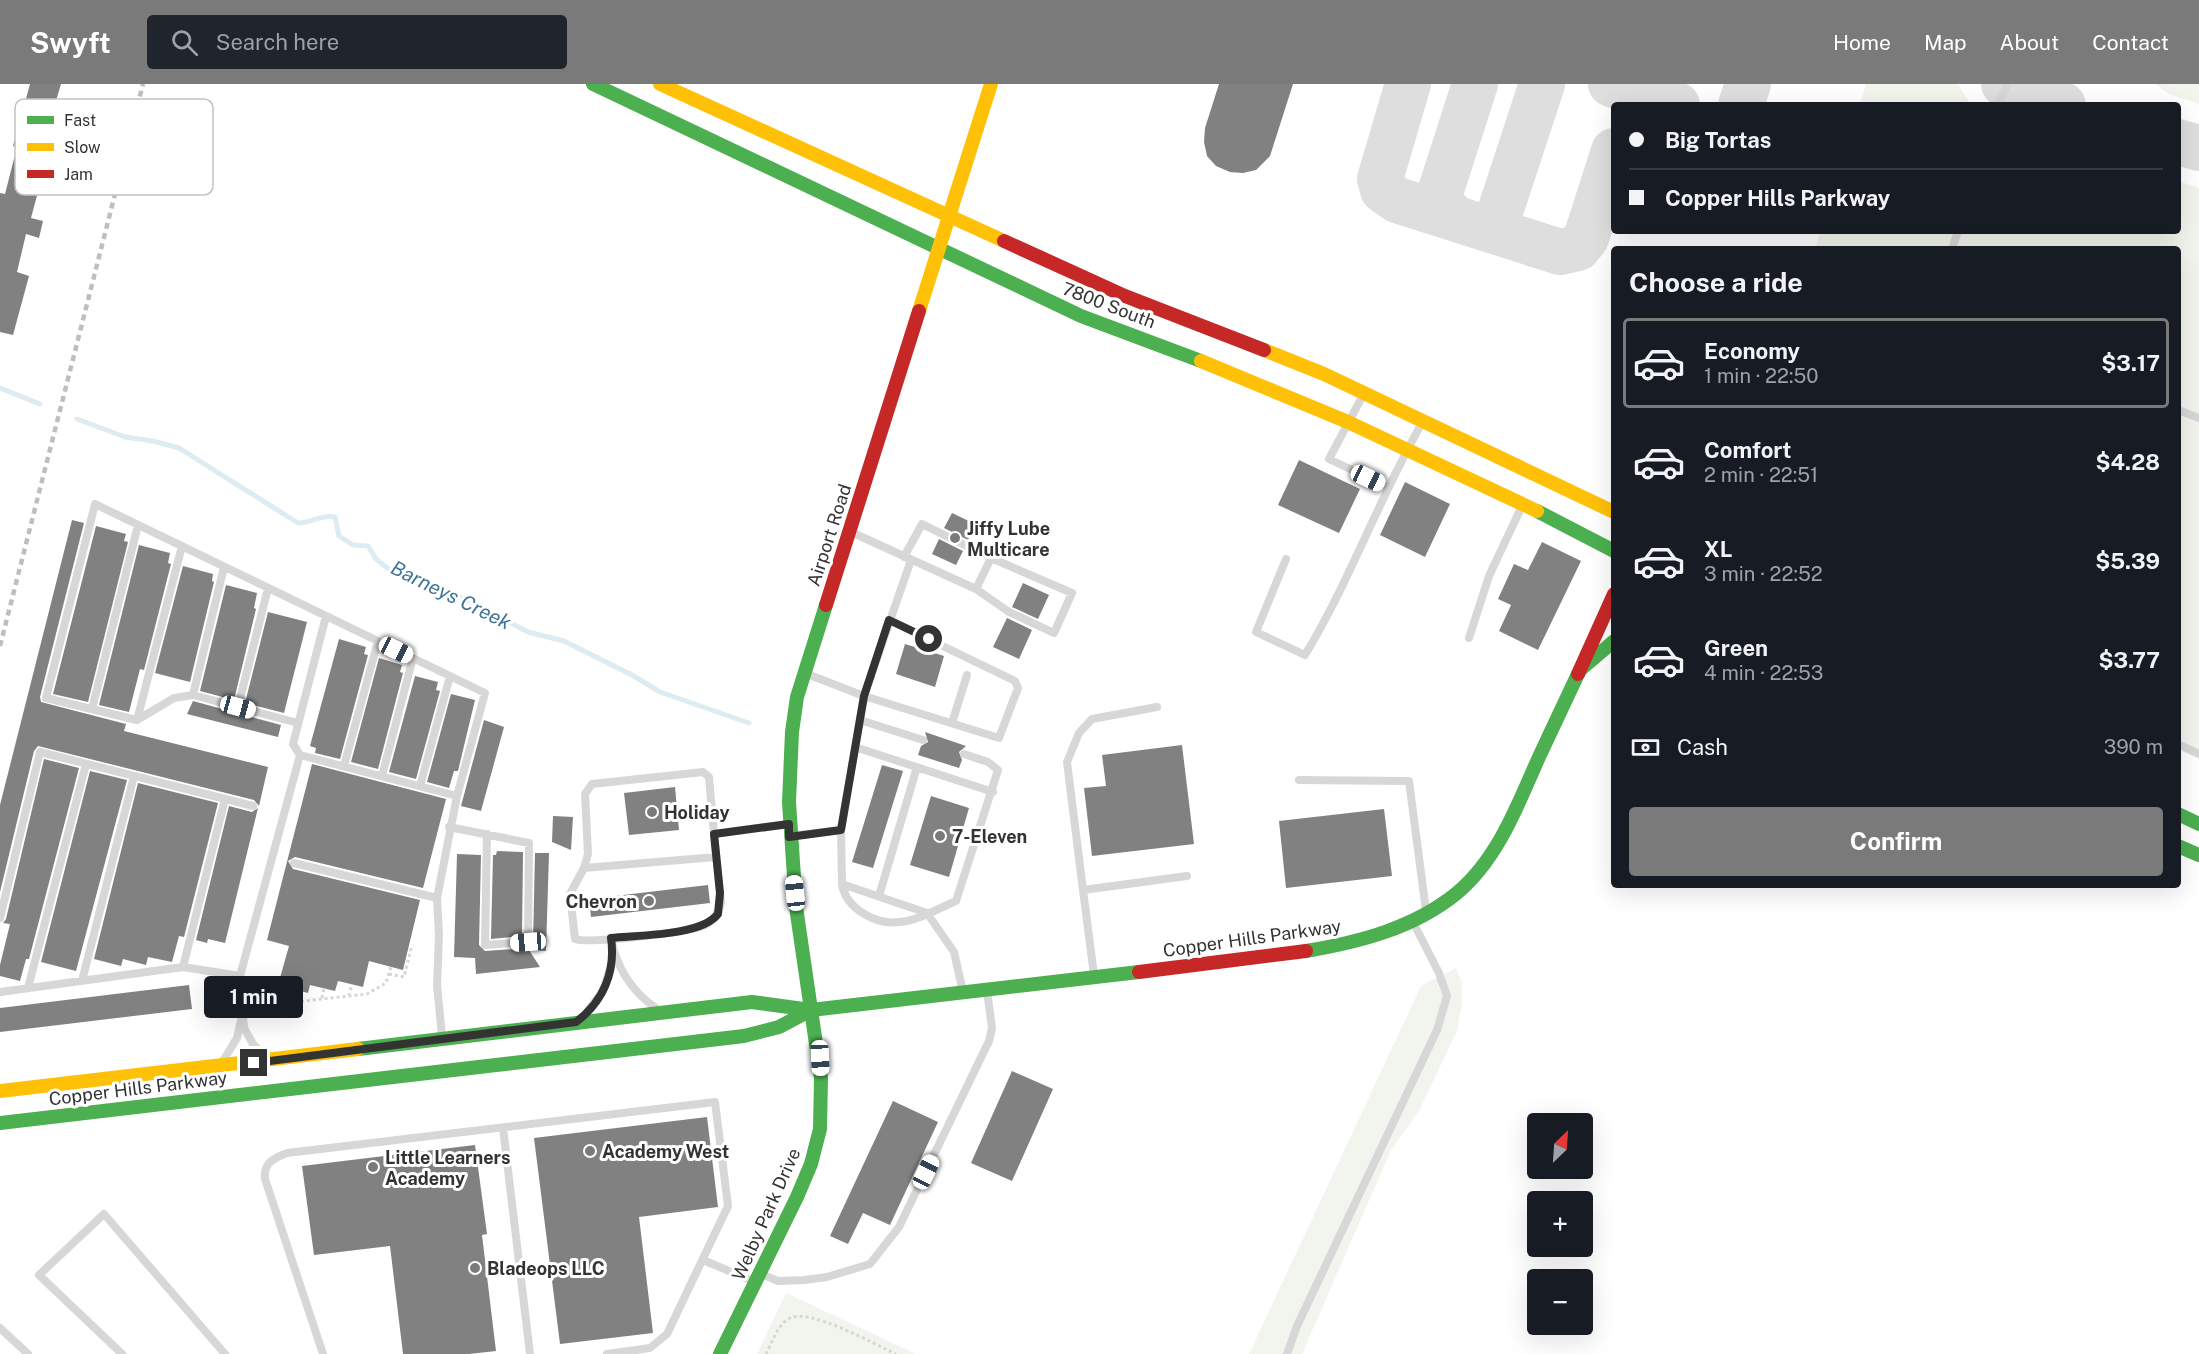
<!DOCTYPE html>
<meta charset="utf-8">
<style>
:root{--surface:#171b24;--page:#20242c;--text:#f1f3f6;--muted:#9ea1a6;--line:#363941;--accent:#7a7a7a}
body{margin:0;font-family:"Public Sans",sans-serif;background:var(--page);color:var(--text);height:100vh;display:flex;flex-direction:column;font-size:22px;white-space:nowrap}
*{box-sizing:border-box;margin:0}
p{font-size:20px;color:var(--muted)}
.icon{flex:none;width:33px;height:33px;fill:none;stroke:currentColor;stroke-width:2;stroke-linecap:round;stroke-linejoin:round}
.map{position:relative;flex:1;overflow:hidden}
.panel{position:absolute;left:1611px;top:162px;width:570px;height:642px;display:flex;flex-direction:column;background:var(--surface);border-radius:6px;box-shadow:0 6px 24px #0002}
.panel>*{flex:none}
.top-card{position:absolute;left:1611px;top:18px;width:570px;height:132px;border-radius:6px;box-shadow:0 6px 24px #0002;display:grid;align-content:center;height:132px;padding:0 18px;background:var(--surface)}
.needle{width:39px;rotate:25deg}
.controls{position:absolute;left:1527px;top:1029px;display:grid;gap:12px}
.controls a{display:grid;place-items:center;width:66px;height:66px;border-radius:6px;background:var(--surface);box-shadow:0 6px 24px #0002;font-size:30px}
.end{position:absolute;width:27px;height:27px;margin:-14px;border:8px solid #333;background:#fff;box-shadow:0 0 0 3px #fff}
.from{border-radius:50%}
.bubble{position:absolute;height:42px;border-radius:6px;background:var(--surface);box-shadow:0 6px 24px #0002;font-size:20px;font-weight:700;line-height:42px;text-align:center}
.car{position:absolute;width:18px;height:36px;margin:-18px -9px;border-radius:8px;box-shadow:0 0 4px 2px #0007;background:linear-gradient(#fff 24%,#345 0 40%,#fff 0 76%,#345 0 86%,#fff 0)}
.top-card b{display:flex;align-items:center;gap:21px;height:57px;font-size:22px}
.top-card b+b{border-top:2px solid var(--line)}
.top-card i{width:15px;height:15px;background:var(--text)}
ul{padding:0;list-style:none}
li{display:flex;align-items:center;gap:18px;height:90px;margin:0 12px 9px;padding:0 6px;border:3px solid transparent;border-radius:6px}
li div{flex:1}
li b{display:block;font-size:22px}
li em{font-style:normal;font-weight:700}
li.on{border-color:var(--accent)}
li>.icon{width:54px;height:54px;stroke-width:1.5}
h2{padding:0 18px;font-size:27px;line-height:72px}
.pay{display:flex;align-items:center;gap:15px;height:66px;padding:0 18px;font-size:22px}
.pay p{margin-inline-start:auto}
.primary-button{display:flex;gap:12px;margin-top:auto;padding:12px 18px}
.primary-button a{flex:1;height:69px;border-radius:6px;background:var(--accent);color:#fff;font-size:24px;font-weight:700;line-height:69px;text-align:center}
header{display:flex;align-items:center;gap:36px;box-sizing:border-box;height:84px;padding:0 30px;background:var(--accent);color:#fff}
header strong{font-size:28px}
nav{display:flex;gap:33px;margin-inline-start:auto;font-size:21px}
.search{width:420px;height:54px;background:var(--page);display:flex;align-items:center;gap:15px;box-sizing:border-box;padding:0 21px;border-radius:6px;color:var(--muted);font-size:22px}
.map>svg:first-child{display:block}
.green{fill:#f1f5ed}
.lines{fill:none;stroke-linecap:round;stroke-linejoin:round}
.stream{stroke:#ddebf3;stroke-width:5}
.taxiway{stroke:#dedede;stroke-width:46}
.building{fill:#818181}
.path{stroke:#d6d6d6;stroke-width:3;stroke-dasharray:3 3;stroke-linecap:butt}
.lane{stroke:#d7d7d7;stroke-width:8}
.fast{stroke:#4caf50;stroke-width:14}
.slow{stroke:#ffc107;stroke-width:14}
.jam{stroke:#c62828;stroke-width:14}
.rail{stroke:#bebebe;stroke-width:4.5;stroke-dasharray:6 4.5;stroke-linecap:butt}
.route{stroke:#333;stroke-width:8}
.poi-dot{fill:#7a7a7a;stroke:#fff;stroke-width:2}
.labels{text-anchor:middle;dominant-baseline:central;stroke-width:6;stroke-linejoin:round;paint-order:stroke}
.street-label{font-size:18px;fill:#333;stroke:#fff}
.poi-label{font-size:18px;font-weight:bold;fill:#333;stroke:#fff;text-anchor:start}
.water-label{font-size:20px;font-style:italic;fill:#3f7597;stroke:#fff}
.key{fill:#fff;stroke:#c2c2c2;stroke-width:1.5}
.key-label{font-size:16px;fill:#333}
</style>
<header>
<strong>Swyft</strong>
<div class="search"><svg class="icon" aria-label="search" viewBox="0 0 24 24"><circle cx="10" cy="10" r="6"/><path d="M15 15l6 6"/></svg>Search here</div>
<nav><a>Home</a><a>Map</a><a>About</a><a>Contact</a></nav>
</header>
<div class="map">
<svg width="2199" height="1270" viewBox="0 0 2199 1270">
<rect width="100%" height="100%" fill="#fff"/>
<path class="green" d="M1866,0H1958L1971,21H1860Z
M2155,0H2199V20L2169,10Z
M2178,97L2199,104V675L2178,666V165H1815L1820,147H2178Z
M1456,884L1462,899V920L1457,947L1419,1027L1391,1066L1302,1270H1249L1421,902Z
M786,1209L916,1270H757Z"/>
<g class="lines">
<path class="stream" d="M0,304L40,320
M77,335L125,353L153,357L179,364L298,439C311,439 322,430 335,433L339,452L353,461L368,462L376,475L391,487L463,514L528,548L564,557L632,591L660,608L749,639"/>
<path class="taxiway" d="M1408,0L1380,95L1383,106L1397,116L1560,168L1578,164L1586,154L1614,67
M1611,0L1677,21
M2004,0L2063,21
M1741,21L1748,0
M2178,58L2199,64
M1456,135L1444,124L1440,109L1475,0
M1479,142L1487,141L1498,134L1542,0"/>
</g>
<path class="building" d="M30,0H61L49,40L61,43L46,106L39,104L31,134L43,137L39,154L26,150L17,188L29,192L13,251L0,248V109L5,110L17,63L13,62Z
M1219,0H1293L1270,72L1256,86L1243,89L1230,88L1216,82L1207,72L1204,58L1205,44Z
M1299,376L1360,405L1339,449L1278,421Z
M1405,398L1450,420L1425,473L1380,451Z
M952,429L975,440L968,456L944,444Z
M72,436L84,439L40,613L41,618L126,640L124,647L268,683L259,722L254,716L38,662L34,667L0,808V721Z
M96,442L126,450L124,457L128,458L88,618L53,610Z
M939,455L963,467L956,481L932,470Z
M1542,458L1581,477L1538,566L1499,547L1511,521L1498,515L1514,480L1528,486Z
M139,461L170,469L168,479L171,480L144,586L140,585L129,628L99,621Z
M183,482L213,490L212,497L214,498L190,598L155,589Z
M1023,499L1049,511L1038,535L1012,523Z
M226,501L257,509L254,524L256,525L234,616L200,607Z
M268,528L307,538L284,629L245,619Z
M1007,534L1032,546L1019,575L993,563Z
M339,555L366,563L364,570L368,571L340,675L315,669L316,664L310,662Z
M905,560L944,572L935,603L896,590Z
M379,574L402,581L400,588L403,589L378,685L351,678Z
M415,592L438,598L436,606L440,607L416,695L389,688Z
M451,610L475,616L458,687H454L449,704L427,698Z
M193,617L281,641L278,653L187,630Z
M484,636L504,643L481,727L461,722Z
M925,648L966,662L959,668L962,676L959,684L918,671L921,662L928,658Z
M1182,661L1194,760L1092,772L1084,704L1106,702L1102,671Z
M44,675L79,684L29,875H26L20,897L0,892V881L10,840L3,839L6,835Z
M312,680L446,715L423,804L295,773L288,777L293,785L420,816L403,886L369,877L363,903L338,897L335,907L310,901L308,909L278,901L289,862L267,856Z
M882,681L903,687L873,784L852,778Z
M90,687L127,696L76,887L41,878Z
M138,699L218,719L184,853L179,852L172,878L148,873L146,881L123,875L121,882L94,875Z
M675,703L679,746L629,751L624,709Z
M931,712L969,724L949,793L910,781Z
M229,722L252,728L258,724L225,859L208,855L207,859L196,856Z
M1384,725L1392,792L1286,804L1279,737Z
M553,732L573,733L571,766L552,758Z
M497,767L523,768L522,852L491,855L493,771H496Z
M535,769H549L546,867L529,866L540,883L476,890L475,874L454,873L457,770L481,771L479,861L485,867L528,864L533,860Z
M708,801L710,819L591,833L589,815Z
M189,901L192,925L0,948V924Z
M1012,987L1053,1005L1012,1097L971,1079Z
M893,1017L938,1038L890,1141L863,1129L848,1160L830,1152Z
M707,1033L718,1123L639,1133L653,1249L560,1260L534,1054Z
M475,1061L487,1150L482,1151L496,1267L469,1270H403L390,1162L314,1171L302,1082Z"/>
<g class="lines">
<path class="path" d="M389,890L404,893L412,861
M297,906L295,918L367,910L386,899L391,883
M349,912L352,900
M322,914L324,904
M766,1270C772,1259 777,1242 788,1235C807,1222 874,1260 896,1270"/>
<path class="lane" d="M1998,21L2007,2
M1952,165L1958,147
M1362,313L1329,375L1388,403
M2178,326L2199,334
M851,448L976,505L1009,528L1054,549L1072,509L991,474L976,505
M904,473L922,440L991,474
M1286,475L1256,548L1305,571C1350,497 1379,414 1422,339
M1469,554L1489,492L1521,424
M807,590L864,612L911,476
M193,611L224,483
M238,623L268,504
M92,625L138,441
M137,636L182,462
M860,636L923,656
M298,639L193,611L174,614L137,636L46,614L95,420L485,609L457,712
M952,639L967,591
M2178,660L2199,670
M855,663L993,708
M300,671L293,660L326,532
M344,682L378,557
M382,692L413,574
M1299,696L1409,697L1426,827
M420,702L450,592
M449,743L529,759L528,858L485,861L487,750
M841,746L842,800L927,829L954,868L963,908
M714,750L709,693L703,688L592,700L585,710L588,770L584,784L570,810L575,855C589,860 691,848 705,841C714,837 718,829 721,819L714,750L787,740
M791,752L841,746L864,612L999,654L1018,604L1015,597L889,536
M294,779L437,814
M584,784L716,773
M842,800C846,825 876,841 899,838C918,837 939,824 956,817L998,686L988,678L964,670
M1083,806L1067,678L1079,649L1092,635L1157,623
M879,812L917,683
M0,834L40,668L253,722
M611,854C616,883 632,908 656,924
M183,883L225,715
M1094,891L1083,806L1187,792
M82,897L134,692
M28,904L86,680
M0,908L183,883L240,892
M583,933L603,907L614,871
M266,973L253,960L244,944L240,892L300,671L457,712L437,814L439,852L437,901L442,952
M223,977L237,954L241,936
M503,1044L530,1270
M703,1176L755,1198
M761,1190L778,1197L804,1196L827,1193L870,1180L899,1143L989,957L992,944L987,907
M0,1244L28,1270
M122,1270L39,1191L104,1130L225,1270
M323,1270L265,1095C263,1079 274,1074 287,1069L715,1018L728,1122L667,1250L650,1264L607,1270
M1287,1270L1297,1242L1437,946L1447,912L1439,889L1413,838"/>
<path class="fast" d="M593,0L1081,232L1201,277
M1537,427L1614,467
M1580,586L1614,557
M2178,730L2199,740
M2178,762L2199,771
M1306,867C1360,858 1414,844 1457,809C1498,775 1518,720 1539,673C1552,645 1565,618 1578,590
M358,965L752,918L811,926L1139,888
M0,1039L744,952L779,943L811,926
M720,1270L797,1113L811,1080L820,1045L821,994L796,823L789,718L792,648L797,613L826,521"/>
<path class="slow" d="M660,0L1004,157
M919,227L991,0
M1264,266L1324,290L1614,428
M1201,277L1348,338L1537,427
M0,1007L358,965"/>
<path class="jam" d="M1004,157L1125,212L1264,266
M826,521L919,227
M1578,590L1614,510
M1139,888L1306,867"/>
<path class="rail" d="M0,562L143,0"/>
</g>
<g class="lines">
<path class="route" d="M254,979L576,938C603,918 616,888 611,854C639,851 701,852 718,830L720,809L714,750L789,740V753L841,746L864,612L889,536L929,555"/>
</g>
<g class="poi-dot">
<circle cx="955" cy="454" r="6"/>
<circle cx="652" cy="728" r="6"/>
<circle cx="940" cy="752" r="6"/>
<circle cx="649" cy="817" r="6"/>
<circle cx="590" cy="1067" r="6"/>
<circle cx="373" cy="1083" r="6"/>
<circle cx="475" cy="1184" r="6"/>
</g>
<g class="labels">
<g class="street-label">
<text transform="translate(1109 221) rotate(21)">7800 South</text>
<text transform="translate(829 451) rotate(-72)">Airport Road</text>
<text transform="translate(1252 854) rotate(-8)">Copper Hills Parkway</text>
<text transform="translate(138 1004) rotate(-7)">Copper Hills Parkway</text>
<text transform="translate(766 1130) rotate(-66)">Welby Park Drive</text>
</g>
<g class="poi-label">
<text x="967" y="444">Jiffy Lube<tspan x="967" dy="21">Multicare</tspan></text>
<text x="664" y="728">Holiday</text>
<text x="952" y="752">7-Eleven</text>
<text x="637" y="817" text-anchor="end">Chevron</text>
<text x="602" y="1067">Academy West</text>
<text x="385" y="1073">Little Learners<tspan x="385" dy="21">Academy</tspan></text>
<text x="487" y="1184">Bladeops LLC</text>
</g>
<g class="water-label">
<text transform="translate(451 511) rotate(26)">Barneys Creek</text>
</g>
</g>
<rect x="15" y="15" width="198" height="96" rx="9" class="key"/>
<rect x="27" y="32" width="27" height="8" fill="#4caf50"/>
<rect x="27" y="59" width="27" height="8" fill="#ffc107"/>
<rect x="27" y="86" width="27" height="8" fill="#c62828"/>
<g class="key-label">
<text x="64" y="42">Fast</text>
<text x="64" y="69">Slow</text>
<text x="64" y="96">Jam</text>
</g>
</svg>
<div class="controls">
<a><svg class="needle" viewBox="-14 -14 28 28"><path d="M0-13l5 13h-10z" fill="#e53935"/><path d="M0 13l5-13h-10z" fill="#9ea1a6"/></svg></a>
<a>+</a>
<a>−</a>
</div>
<i class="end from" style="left:929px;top:555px"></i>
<i class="end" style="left:254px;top:979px"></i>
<div class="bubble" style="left:204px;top:892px;width:99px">1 min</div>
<i class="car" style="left:1368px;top:394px;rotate:115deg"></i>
<i class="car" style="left:396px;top:566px;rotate:116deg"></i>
<i class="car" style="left:238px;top:623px;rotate:105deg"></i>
<i class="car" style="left:795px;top:809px;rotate:354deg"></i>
<i class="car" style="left:528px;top:858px;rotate:266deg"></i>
<i class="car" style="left:820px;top:974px;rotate:177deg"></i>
<i class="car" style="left:926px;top:1088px;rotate:26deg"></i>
<div class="top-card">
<b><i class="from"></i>Big Tortas</b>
<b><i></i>Copper Hills Parkway</b>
</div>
<section class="panel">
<h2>Choose a ride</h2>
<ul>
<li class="on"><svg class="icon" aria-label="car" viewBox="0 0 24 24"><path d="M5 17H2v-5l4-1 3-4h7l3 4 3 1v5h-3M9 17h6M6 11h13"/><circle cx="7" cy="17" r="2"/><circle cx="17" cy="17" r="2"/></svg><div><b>Economy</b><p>1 min · 22:50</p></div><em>$3.17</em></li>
<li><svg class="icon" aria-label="car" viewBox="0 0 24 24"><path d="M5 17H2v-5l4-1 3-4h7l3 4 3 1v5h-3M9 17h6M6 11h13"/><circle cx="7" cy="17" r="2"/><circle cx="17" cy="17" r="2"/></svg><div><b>Comfort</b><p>2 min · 22:51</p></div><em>$4.28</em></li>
<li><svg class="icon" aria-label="car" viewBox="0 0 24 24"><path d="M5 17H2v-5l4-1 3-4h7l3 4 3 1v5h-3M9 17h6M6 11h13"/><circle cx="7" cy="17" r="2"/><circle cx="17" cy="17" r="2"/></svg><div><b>XL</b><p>3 min · 22:52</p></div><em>$5.39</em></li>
<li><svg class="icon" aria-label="car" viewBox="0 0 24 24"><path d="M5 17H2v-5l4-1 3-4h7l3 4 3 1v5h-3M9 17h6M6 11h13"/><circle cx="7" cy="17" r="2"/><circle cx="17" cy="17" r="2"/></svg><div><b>Green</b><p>4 min · 22:53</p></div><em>$3.77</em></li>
</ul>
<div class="pay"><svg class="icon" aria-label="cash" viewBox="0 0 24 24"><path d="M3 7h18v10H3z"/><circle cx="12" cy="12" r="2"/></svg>Cash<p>390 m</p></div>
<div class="primary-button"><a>Confirm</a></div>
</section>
</div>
